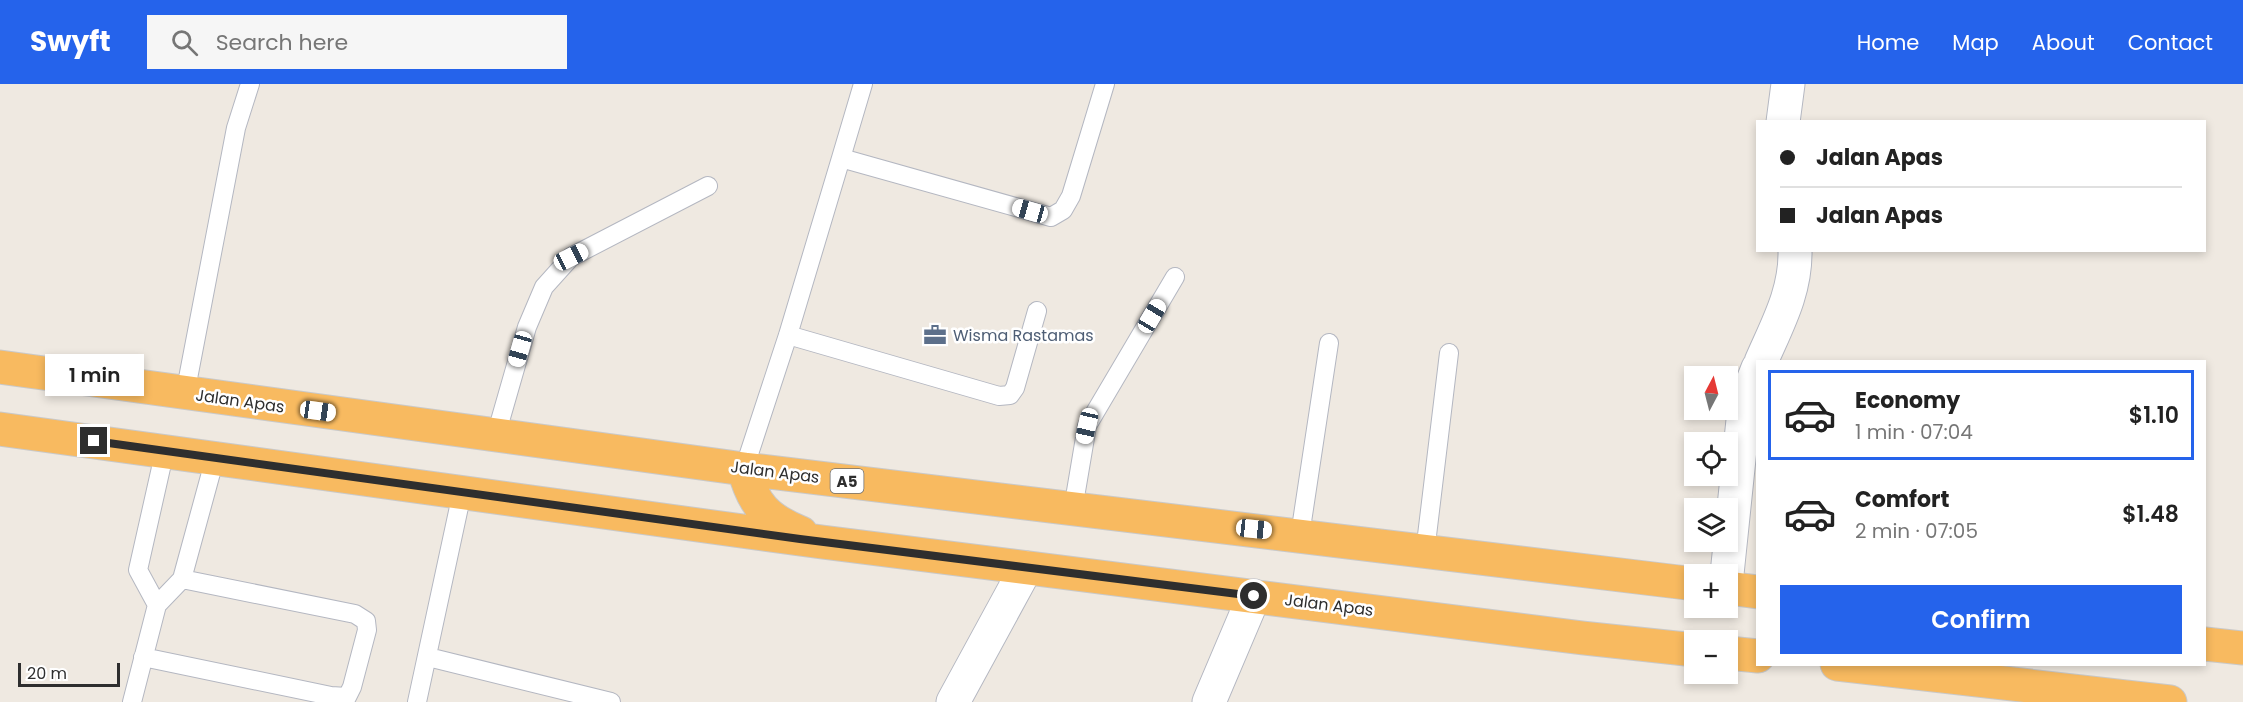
<!DOCTYPE html>
<meta charset="utf-8">
<style>
:root{--surface:#fff;--page:#f6f6f6;--text:#222;--muted:#767676;--line:#e0e0e0;--accent:#2563eb}
body{margin:0;font-family:Poppins,sans-serif;background:var(--page);color:var(--text);height:100vh;display:flex;flex-direction:column;font-size:22px;white-space:nowrap}
*{box-sizing:border-box;margin:0}
p{font-size:20px;color:var(--muted)}
.icon{flex:none;width:33px;height:33px;fill:none;stroke:currentColor;stroke-width:2;stroke-linecap:round;stroke-linejoin:round}
.map{position:relative;flex:1;overflow:hidden}
.drawer{position:absolute;left:1756px;top:276px;width:450px;height:306px;display:flex;flex-direction:column;background:var(--surface);border-radius:0px;box-shadow:0 3px 9px #0003}
.drawer>*{flex:none}
.top-card{position:absolute;left:1756px;top:36px;width:450px;height:132px;border-radius:0px;box-shadow:0 3px 9px #0003;display:grid;align-content:center;height:132px;padding:0 24px;background:var(--surface)}
.needle{width:39px;rotate:7deg}
.buttons{position:absolute;left:1684px;top:282px;display:grid;gap:12px}
.buttons a{display:grid;place-items:center;width:54px;height:54px;border-radius:0px;background:var(--surface);box-shadow:0 3px 9px #0003;font-size:30px}
.scale{position:absolute;left:18px;bottom:15px;width:102px;box-sizing:border-box;padding-left:6px;border:3px solid #2e2e2e;border-top:0;font-size:16px;line-height:21px;white-space:nowrap;color:#2e2e2e;-webkit-text-stroke:4px #fff;paint-order:stroke}
.end{position:absolute;width:27px;height:27px;margin:-14px;border:8px solid #2e2e2e;background:#fff;box-shadow:0 0 0 3px #fff}
.from{border-radius:50%}
.bubble{position:absolute;height:42px;border-radius:0px;background:var(--surface);box-shadow:0 3px 9px #0003;font-size:20px;font-weight:600;line-height:42px;text-align:center}
.car{position:absolute;width:18px;height:36px;margin:-18px -9px;border-radius:8px;box-shadow:0 0 4px 2px #0007;background:linear-gradient(#fff 24%,#345 0 40%,#fff 0 76%,#345 0 86%,#fff 0)}
.top-card b{display:flex;align-items:center;gap:21px;height:57px;font-size:22px}
.top-card b+b{border-top:2px solid var(--line)}
.top-card i{width:15px;height:15px;background:var(--text)}
ul{padding:10px 0 0;list-style:none}
li{display:flex;align-items:center;gap:18px;height:90px;margin:0 12px 9px;padding:0 12px;border:3px solid transparent;border-radius:0px}
li div{flex:1}
li b{display:block;font-size:22px}
li em{font-style:normal;font-weight:600}
li.on{border-color:var(--accent)}
li>.icon{width:54px;height:54px;stroke-width:1.5}
.primary-button{display:flex;gap:12px;margin-top:auto;padding:12px 24px}
.primary-button a{flex:1;height:69px;border-radius:0px;background:var(--accent);color:#fff;font-size:24px;font-weight:600;line-height:69px;text-align:center}
header{display:flex;align-items:center;gap:36px;box-sizing:border-box;height:84px;padding:0 30px;background:var(--accent);color:#fff}
header strong{font-size:28px}
nav{display:flex;gap:33px;margin-inline-start:auto;font-size:21px}
.search{width:420px;height:54px;background:var(--page);display:flex;align-items:center;gap:15px;box-sizing:border-box;padding:0 21px;border-radius:0px;color:var(--muted);font-size:22px}
.map>svg:first-child{display:block}
.lines{fill:none;stroke-linecap:round;stroke-linejoin:round}
.service-casing{stroke:#b4b7c1;stroke-width:20}
.minor-casing{stroke:#b4b7c1;stroke-width:35}
.trunk-casing{stroke:#c9c9c9;stroke-width:35}
.service{stroke:#fff;stroke-width:18}
.minor{stroke:#fff;stroke-width:33}
.trunk{stroke:#f8ba60;stroke-width:33}
.route{stroke:#2e2e2e;stroke-width:8}
.labels{text-anchor:middle;dominant-baseline:central;stroke-width:5;stroke-linejoin:round;paint-order:stroke}
.shield{fill:#fff;stroke:#6d6d6d;stroke-width:1.5}
.shield-label{font-size:15px;font-weight:bold;fill:#2e2e2e}
.service-label{font-size:16px;fill:#4e5e75;stroke:#fff;text-anchor:start}
.street-label{font-size:16px;fill:#2e2e2e;stroke:#fff}
</style>
<header>
<strong>Swyft</strong>
<div class="search"><svg class="icon" aria-label="search" viewBox="0 0 24 24"><circle cx="10" cy="10" r="6"/><path d="M15 15l6 6"/></svg>Search here</div>
<nav><a>Home</a><a>Map</a><a>About</a><a>Contact</a></nav>
</header>
<div class="map">
<svg width="2243" height="618" viewBox="0 0 2243 618">
<rect width="100%" height="100%" fill="#efe9e1"/>
<g class="lines">
<g class="service-casing">
<path id="service" d="M841,74L863,0
M788,251L999,312L1010,311L1015,304L1037,227
M185,310L236,44L250,0
M496,351L527,243L544,203L571,173L708,102
M744,385L788,251L841,74L1051,133L1063,126L1071,112L1105,0
M1073,425L1087,342L1175,193
M1300,451L1329,259
M1425,468L1449,269
M157,521L138,486L165,366
M143,573L331,612L347,613L352,603L367,546L366,537L355,530L182,495
M428,573L611,618
M132,618L157,521L182,495L215,374
M417,618L462,409"/>
</g>
<g class="minor-casing">
<path id="minor" d="M1783,38L1788,0
M1761,278C1777,241 1796,208 1795,166
M1727,490L1745,317L1758,284
M953,618L1026,484
M1209,618L1254,512"/>
</g>
<g class="trunk-casing">
<path id="trunk" d="M0,283L744,385L1695,500
M0,345L822,458L1583,554L1695,566
M744,385C753,421 767,435 801,449
M1728,504L1758,508
M2205,560L2243,564
M1728,569L1758,572
M1837,580L2170,618"/>
</g>
<use href="#service" class="service"/>
<use href="#minor" class="minor"/>
<use href="#trunk" class="trunk"/>
</g>
<g class="lines">
<path class="route" d="M94,357L800,455L1254,512"/>
</g>
<defs>
<g id="office-bare" transform="scale(1.8)"><path d="M-6-3h4V-5.5h4V-3h4V5H-6ZM-1-4.5V-3h2v-1.5ZM-6 0V1H6V0Z" fill="#5c6f8a" stroke="#fff" stroke-width="2.5" paint-order="stroke"/></g>
</defs>
<g fill-rule="evenodd">
<use href="#office-bare" x="935" y="251"/>
</g>
<g class="labels">
<rect class="shield" x="830.5" y="385" width="33" height="24" rx="4.5"/>
<g class="shield-label">
<text x="847" y="397">A5</text>
</g>
<g class="service-label">
<text x="953" y="251">Wisma Rastamas</text>
</g>
<g class="street-label">
<text transform="translate(240 317) rotate(8)">Jalan Apas</text>
<text transform="translate(775 388) rotate(7)">Jalan Apas</text>
<text transform="translate(1329 521) rotate(7)">Jalan Apas</text>
</g>
</g>
</svg>
<div class="buttons">
<a><svg class="needle" viewBox="-14 -14 28 28"><path d="M0-13l5 13h-10z" fill="#e53935"/><path d="M0 13l5-13h-10z" fill="#767676"/></svg></a>
<a><svg class="icon" aria-label="locate" viewBox="0 0 24 24"><circle cx="12" cy="12" r="6"/><path d="M12 2v4M12 18v4M2 12h4M18 12h4"/></svg></a>
<a><svg class="icon" aria-label="layers" viewBox="0 0 24 24"><path d="M12 4l9 5-9 5-9-5zM3 14l9 5 9-5"/></svg></a>
<a>+</a>
<a>−</a>
</div>
<div class="scale">20 m</div>
<i class="end from" style="left:1254px;top:512px"></i>
<i class="end" style="left:94px;top:357px"></i>
<div class="bubble" style="left:45px;top:270px;width:99px">1 min</div>
<i class="car" style="left:1030px;top:127px;rotate:286deg"></i>
<i class="car" style="left:571px;top:173px;rotate:63deg"></i>
<i class="car" style="left:1152px;top:232px;rotate:31deg"></i>
<i class="car" style="left:520px;top:265px;rotate:196deg"></i>
<i class="car" style="left:318px;top:327px;rotate:98deg"></i>
<i class="car" style="left:1087px;top:342px;rotate:193deg"></i>
<i class="car" style="left:1254px;top:445px;rotate:96deg"></i>
<div class="top-card">
<b><i class="from"></i>Jalan Apas</b>
<b><i></i>Jalan Apas</b>
</div>
<section class="drawer">
<ul>
<li class="on"><svg class="icon" aria-label="car" viewBox="0 0 24 24"><path d="M5 17H2v-5l4-1 3-4h7l3 4 3 1v5h-3M9 17h6M6 11h13"/><circle cx="7" cy="17" r="2"/><circle cx="17" cy="17" r="2"/></svg><div><b>Economy</b><p>1 min · 07:04</p></div><em>$1.10</em></li>
<li><svg class="icon" aria-label="car" viewBox="0 0 24 24"><path d="M5 17H2v-5l4-1 3-4h7l3 4 3 1v5h-3M9 17h6M6 11h13"/><circle cx="7" cy="17" r="2"/><circle cx="17" cy="17" r="2"/></svg><div><b>Comfort</b><p>2 min · 07:05</p></div><em>$1.48</em></li>
</ul>
<div class="primary-button"><a>Confirm</a></div>
</section>
</div>
